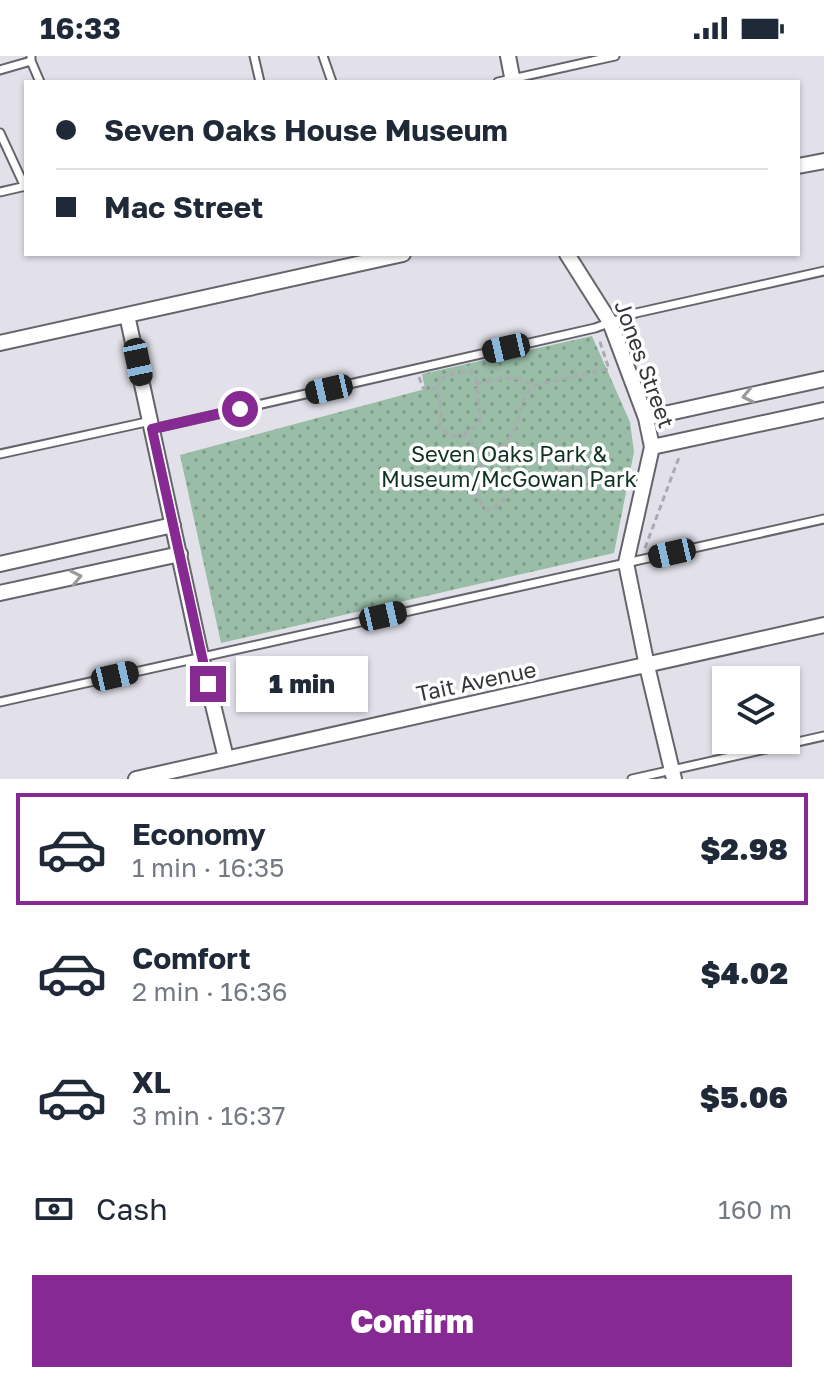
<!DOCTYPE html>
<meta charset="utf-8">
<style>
:root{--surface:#fff;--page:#f6f6f7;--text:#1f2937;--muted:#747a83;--line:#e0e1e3;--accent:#872993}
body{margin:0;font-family:"Golos Text",sans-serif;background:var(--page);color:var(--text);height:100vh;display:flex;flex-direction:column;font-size:30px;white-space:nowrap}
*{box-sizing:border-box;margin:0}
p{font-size:26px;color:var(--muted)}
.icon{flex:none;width:44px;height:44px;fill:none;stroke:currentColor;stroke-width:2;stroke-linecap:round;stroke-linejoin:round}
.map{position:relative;height:723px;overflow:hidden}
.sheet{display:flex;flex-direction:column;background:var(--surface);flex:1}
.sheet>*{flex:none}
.hud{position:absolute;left:24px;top:24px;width:776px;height:176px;border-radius:0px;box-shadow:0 2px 6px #0004;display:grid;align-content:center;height:176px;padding:0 32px;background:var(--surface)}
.tools{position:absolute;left:712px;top:610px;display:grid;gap:16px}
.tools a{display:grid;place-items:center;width:88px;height:88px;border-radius:0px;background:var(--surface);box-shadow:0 2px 6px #0004;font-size:40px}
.end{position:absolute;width:36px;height:36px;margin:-18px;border:10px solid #872993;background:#fff;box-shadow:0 0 0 4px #fff}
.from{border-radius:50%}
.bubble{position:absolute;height:56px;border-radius:0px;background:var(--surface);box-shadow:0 2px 6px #0004;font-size:26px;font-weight:800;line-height:56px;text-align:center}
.car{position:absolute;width:24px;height:48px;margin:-24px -12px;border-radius:10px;box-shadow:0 0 6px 2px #0007;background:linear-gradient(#222 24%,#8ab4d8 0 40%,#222 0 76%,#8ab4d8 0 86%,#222 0)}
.hud b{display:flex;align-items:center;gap:28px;height:76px;font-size:30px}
.hud b+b{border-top:2px solid var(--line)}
.hud i{width:20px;height:20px;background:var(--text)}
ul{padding:14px 0 0;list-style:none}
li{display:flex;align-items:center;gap:24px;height:112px;margin:0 16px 12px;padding:0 16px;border:4px solid transparent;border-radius:0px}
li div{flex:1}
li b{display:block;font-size:30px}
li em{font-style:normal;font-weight:800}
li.active{border-color:var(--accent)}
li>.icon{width:72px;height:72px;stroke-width:1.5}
.pay{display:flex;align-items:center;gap:20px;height:88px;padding:0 32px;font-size:30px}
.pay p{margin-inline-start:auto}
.button{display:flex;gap:16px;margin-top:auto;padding:16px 32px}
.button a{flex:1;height:92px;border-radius:0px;background:var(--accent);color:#fff;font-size:32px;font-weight:800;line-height:92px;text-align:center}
.status{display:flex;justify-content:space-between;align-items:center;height:56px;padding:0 40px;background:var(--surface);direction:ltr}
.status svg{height:22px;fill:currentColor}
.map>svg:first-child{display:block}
.green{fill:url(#green-dots)}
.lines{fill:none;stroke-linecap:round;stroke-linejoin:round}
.lane-casing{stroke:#65646c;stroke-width:11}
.street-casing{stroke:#65646c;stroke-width:18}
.path{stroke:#abaab2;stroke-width:3;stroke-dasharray:6 4;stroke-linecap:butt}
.lane{stroke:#fff;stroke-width:7}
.street{stroke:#fff;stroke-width:14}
.oneway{stroke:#9a9a9c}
.route{stroke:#872993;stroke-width:10}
.labels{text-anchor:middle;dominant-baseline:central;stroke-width:7;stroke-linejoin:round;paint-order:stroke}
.street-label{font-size:22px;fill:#36363a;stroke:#fff}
.park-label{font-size:22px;fill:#0f3320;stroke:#fff}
</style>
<div class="status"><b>16:33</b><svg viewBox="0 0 49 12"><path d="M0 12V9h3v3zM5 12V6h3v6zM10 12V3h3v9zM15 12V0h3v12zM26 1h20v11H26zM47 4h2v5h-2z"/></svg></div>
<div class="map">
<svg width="824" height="723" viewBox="0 0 824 723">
<defs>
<pattern id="green-dots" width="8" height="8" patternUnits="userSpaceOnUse" patternTransform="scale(2)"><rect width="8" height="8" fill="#99bda6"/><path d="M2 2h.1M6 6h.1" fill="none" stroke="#7e9a88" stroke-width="1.8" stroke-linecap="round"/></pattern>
</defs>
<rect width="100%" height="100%" fill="#e2e1ea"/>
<path class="green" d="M592,280L630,366L634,396L614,497L221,587L180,399L425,333L422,318Z"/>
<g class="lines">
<g class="lane-casing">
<path id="lane" d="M254,0L260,26
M323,0L332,26
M31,5L40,26
M0,14L31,5V0
M498,26L615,0
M0,77L25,131
M0,136L26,130
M152,373L595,272L636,257L824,215
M0,398L151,365
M0,646L824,463
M632,723L824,680"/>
</g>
<g class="street-casing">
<path id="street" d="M508,0L513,26
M798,110L824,105
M567,198L610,266L646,362L652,391L626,507L647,610L674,723
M127,259L201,600L226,702
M0,287L403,198
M646,362L824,323
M652,391L824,354
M0,508L173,469
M0,537L180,498
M136,723L824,569"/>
</g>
<path class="path" d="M419,321L423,332L436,333
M476,328C496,324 517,316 534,331
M463,379L479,368C481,360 476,333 476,321L470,315L455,317L440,323C433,340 446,349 439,370L450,380L463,379L488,401
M495,396C514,411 514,442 492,454C485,453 482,451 479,443C462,408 497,401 512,378C523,360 517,342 536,329L609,313L599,283
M509,431L546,418L571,413L630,421
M645,492L678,404L681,400"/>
<use href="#lane" class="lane"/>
<use href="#street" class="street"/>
</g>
<defs><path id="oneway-chevron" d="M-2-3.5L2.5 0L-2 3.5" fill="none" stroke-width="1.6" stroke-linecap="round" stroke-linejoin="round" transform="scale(2)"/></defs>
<g class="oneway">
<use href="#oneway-chevron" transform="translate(748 340) rotate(168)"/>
<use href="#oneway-chevron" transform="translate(76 521) rotate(-12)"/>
</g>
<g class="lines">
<path class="route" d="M208,628L152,373L240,353"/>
</g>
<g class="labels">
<g class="street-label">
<text transform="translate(645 308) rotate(70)">Jones Street</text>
<text transform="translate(476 625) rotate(-12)">Tait Avenue</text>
</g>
<g class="park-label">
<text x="509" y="397">Seven Oaks Park &amp;<tspan x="509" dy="25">Museum/McGowan Park</tspan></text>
</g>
</g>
</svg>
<div class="tools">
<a><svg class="icon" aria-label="layers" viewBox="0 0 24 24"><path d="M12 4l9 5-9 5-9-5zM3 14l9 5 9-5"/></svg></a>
</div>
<i class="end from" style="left:240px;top:353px"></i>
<i class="end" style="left:208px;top:628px"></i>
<div class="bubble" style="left:236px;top:600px;width:132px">1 min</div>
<i class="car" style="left:506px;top:292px;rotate:257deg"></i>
<i class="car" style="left:138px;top:306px;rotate:168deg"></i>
<i class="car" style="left:329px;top:333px;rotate:257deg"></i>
<i class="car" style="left:672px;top:497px;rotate:257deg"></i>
<i class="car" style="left:383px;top:560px;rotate:77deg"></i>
<i class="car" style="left:115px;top:620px;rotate:77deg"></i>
<div class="hud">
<b><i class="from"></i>Seven Oaks House Museum</b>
<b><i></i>Mac Street</b>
</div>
</div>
<section class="sheet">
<ul>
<li class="active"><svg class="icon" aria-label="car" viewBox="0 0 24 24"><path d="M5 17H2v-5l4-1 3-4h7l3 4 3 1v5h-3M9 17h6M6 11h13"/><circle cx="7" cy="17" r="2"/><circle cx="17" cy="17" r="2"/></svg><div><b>Economy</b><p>1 min · 16:35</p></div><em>$2.98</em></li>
<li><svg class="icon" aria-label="car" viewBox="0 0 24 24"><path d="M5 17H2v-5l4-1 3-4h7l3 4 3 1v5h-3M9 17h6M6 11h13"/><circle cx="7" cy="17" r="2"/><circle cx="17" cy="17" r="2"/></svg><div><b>Comfort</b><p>2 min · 16:36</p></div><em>$4.02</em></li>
<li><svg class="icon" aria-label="car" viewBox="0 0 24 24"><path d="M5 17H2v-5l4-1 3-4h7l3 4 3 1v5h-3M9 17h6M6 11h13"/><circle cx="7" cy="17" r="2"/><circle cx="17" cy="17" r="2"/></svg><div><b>XL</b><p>3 min · 16:37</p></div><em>$5.06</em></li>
</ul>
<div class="pay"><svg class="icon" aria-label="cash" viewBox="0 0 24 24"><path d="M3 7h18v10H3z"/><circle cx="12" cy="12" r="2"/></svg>Cash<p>160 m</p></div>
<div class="button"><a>Confirm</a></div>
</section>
